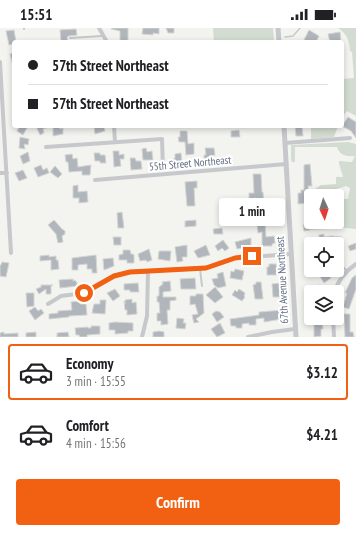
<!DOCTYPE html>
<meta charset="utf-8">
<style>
:root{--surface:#fff;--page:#f6f6f6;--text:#202124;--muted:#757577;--line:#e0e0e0;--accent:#f26111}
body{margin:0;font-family:"PT Sans Narrow",sans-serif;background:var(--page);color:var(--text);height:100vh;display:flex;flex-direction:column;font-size:15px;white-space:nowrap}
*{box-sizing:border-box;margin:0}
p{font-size:13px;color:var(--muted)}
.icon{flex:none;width:22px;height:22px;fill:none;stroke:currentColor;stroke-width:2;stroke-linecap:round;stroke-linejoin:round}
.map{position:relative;height:309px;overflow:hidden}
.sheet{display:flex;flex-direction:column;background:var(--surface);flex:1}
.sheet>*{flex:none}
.top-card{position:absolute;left:12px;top:12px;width:332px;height:88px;border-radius:4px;box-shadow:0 2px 6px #0003;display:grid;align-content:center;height:88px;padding:0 16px;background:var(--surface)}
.needle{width:26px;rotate:176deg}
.buttons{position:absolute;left:304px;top:161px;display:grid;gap:8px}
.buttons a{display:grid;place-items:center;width:40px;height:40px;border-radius:4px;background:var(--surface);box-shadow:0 2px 6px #0003;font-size:20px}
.end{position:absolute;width:18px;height:18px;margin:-9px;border:5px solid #f26111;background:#fff;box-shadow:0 0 0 2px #fff}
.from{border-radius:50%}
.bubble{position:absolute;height:28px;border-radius:4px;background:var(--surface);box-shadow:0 2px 6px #0003;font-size:13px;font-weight:800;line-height:28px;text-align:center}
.top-card b{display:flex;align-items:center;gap:14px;height:38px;font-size:15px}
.top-card b+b{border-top:1px solid var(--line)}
.top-card i{width:10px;height:10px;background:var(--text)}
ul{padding:7px 0 0;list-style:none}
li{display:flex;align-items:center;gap:12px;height:56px;margin:0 8px 6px;padding:0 8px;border:2px solid transparent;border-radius:4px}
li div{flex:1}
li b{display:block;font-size:15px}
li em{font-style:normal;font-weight:800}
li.on{border-color:var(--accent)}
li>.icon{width:36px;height:36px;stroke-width:1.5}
.action{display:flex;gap:8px;margin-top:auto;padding:8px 16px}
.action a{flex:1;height:46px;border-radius:4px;background:var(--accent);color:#fff;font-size:16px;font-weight:800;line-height:46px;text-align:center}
.status{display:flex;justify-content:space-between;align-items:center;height:28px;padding:0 20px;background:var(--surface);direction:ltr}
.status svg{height:11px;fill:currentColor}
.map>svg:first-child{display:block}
.green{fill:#d3dcd0}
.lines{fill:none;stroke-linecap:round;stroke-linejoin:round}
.stream{stroke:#c2cbd1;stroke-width:1.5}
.building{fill:#b0b6bc;stroke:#d5d5d2}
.service{stroke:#c6c8cc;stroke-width:2}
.minor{stroke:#c6c8cc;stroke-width:4}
.tertiary{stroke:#c6c8cc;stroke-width:5}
.route{stroke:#f26111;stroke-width:5}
.labels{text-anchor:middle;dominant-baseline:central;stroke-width:4;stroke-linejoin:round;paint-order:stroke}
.street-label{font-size:11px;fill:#606f83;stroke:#fff}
</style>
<div class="status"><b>15:51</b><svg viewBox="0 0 49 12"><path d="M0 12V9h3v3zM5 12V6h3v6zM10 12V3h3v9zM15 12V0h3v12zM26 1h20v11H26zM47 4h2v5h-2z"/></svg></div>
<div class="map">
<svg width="356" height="309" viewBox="0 0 356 309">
<rect width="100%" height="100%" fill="#f3f4ef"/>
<path class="green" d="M213,0H273L274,14H214Z
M338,0H356V88L347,83L342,89V51L354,50L352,24L350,23C349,12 347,6 338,0Z
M311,98H338L334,109L311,111Z
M348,114L356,116V201L335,199L330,201L310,202V196H307V194L311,191V194H337V168H334L342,165L344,171H348L350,160L346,158L333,162L315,161L321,157L336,156V149H343C342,143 339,139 339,133L352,134L355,128C347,129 339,127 337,119H295V134H292L291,131V117Z"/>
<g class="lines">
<path class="stream" d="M285,9L293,8L300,0"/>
</g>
<path class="building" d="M112,0H128V14H120V3L111,1Z
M143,0H159V6L153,5V7L142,6Z
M166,0H174V5H168Z
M76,1L77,7L69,8L67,9L68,13H61L60,2Z
M14,2L16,14H14V16L9,17L6,3Z
M309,2L319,8L316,14H308L304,12Z
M340,4L341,14H330L328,6Z
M14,25V38H13L10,26Z
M348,89L356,94V110L351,103L342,98Z
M20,98H28L23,107L17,103Z
M36,98H51L43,101L44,105L40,107Z
M53,98H60V101L63,100V106L53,108Z
M94,98H104L105,103L95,106Z
M295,98H302L303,108H296Z
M239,102L240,109H231V103Z
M180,103H187L188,116L194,115V126L186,127L185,114H179L178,109H180Z
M20,109L29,111L28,117L24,116L25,121L19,120Z
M146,120L147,124L152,123L153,132H143L142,121Z
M205,120H214L215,127L209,128L210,131L204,132V127H206Z
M113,123H119V127L124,126V131H120L121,138L114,139Z
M28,124L30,133L23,136L20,128Z
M94,125H100V127H105L106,135H100V133H95Z
M181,125L182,136L173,137L172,132L175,130V126Z
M72,126L73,131L77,130L78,139L91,137L90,147H82V143L69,144L68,134H66L65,127Z
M130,130H135L136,133H141L142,141L131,142Z
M310,136L312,158H308L309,175L298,176V165H301V162H304V137Z
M41,137L43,142L47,140L49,145L38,149L34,140Z
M55,138L62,146L58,150L50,144Z
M23,142L27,150L19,153L15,145Z
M253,146H261L262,164H263L266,209L274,208L275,215L272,216V218H262V204L258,205L255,178L257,177L256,170L249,171V165H254Z
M197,153V160H194L195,178H187L185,154Z
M78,157V164L87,163L88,174L79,175V170H73V158Z
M122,184L124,200H118L117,185Z
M54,192L62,201L65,203V206L62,208L63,214L58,215L56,206L48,197Z
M196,192V198L185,199V193Z
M310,196V202L304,203L303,197Z
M222,200L223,206H214L213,201Z
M324,206V209L331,208L342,209L341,216L327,214L316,216V210H319V207Z
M113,209H121V217H114Z
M251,210V218L237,221L235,214Z
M223,212L229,220L225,223L222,220L218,223L215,218Z
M356,215V221L350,223L348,218Z
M187,217V229H182L183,233L177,234L175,219Z
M206,217L210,227L198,230L194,223Z
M149,221L152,232L147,234L146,232L140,233L138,226Z
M123,222H130L131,226H133L134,227V235H127V232H119V227L123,226Z
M159,223H171L170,233L158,231Z
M49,227V229L56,228V232H58L59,241L51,242V232L40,233V228Z
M96,227L97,245H92V241H87V236L78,237V242H72V230Z
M113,230L114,238L104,242L103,231Z
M2,234L9,235L6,249L0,248V237H1Z
M269,236H276L277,247H267V239H269Z
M235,241L244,243L242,252L230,250L231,243L234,244Z
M316,242H325L331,250L324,255Z
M223,244L226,258L218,260L214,257L212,251L218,250L217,246Z
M356,247V261L349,281L343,279L347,265H345L352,250Z
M195,250L196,261H181L180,251Z
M73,251V253L75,252L76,254H77V258L60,260L59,252Z
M170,253L171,263L163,264V269H176V272L170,273V282H167L168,296L161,297V293H157V285H160L159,274H157V268H159V259L163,256L162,254Z
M256,254H261L263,271H255L253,257L256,256Z
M138,255L139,264H130V262H124V256Z
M281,255V265H279L280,269H273L272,256Z
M41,257H53L51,258V266H46V261L39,266L36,261L41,259Z
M318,257L324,258L323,264H316Z
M215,259L223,269L215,275L206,267Z
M115,261L120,268L113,273L107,265Z
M239,261L245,265L244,268L245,269L242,273L232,267L235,262L237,264Z
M26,265H34V278L27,279Z
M196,266H203L204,285L196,291L199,294L194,295L192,287L198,286L195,276L190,277V268H196Z
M132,271V275L136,274L137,286L127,287V282H125L124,273L125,276V272Z
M100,272H106L105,286L92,285L94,276H100Z
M80,273V276H86L87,287L69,288V289L49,291V286L58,285V283L72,282L71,274Z
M35,279L38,283L41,281L44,285L35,292L29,283Z
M284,282V291H282L264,294V290L256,291V297H249V295L242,296V300H236V298H231L230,291L259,287V284Z
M216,283L220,284L224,289L217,294L212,286Z
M344,286H350V304H353L354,309H345Z
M177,290L184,291L183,295H186L185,301L176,300Z
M315,290H322L323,301H321V308L314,309V297L316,296Z
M115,294L133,295V303H128V305L115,306V302H109V295Z
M220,295L225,305L217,309L211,301Z
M91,298H100V306L87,307V309H80L79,307H76L75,300L88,299V300H91Z
M159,303L164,304V309H153V304Z
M4,304V306L18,305V309H0V305Z
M36,304V309H26V305Z
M68,304L69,309H57V305Z"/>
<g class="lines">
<path class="service" d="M24,0V1
M70,10L102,8
M337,233L347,243
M200,241L202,258"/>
<path class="minor" d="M99,0L107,14
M0,34L11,225
M114,98L115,114
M285,115L350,110
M46,119L162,111L163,141
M0,145H7
M95,152L286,136
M335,264C338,251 346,243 356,236
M48,276L61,268L84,265L114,248L130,244L206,240L235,230L291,226
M333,290L334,309
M142,309L147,288L148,243
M248,309L272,304L295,301"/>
<path class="tertiary" d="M278,0L279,14
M284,98L296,309"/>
</g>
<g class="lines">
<path class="route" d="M84,265L114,248L130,244L206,240L235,230L252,228"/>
</g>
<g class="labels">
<g class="street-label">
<text transform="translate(190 135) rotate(-5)">55th Street Northeast</text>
<text transform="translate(282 252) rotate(-93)">67th Avenue Northeast</text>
</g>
</g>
</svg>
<div class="buttons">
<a><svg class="needle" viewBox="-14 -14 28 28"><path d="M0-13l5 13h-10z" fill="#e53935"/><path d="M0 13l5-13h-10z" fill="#757577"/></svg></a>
<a><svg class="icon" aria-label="locate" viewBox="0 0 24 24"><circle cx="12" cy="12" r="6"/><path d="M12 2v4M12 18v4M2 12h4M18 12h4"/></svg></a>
<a><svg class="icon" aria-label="layers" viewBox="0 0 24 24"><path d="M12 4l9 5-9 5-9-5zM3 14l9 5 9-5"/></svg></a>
</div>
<i class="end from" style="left:84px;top:265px"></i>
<i class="end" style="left:252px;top:228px"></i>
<div class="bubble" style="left:219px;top:170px;width:66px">1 min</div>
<div class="top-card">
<b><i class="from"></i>57th Street Northeast</b>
<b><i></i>57th Street Northeast</b>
</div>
</div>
<section class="sheet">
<ul>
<li class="on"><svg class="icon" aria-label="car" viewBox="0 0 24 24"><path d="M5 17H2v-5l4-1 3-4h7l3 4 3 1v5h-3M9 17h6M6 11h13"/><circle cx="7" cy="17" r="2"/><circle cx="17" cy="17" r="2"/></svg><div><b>Economy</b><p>3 min · 15:55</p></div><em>$3.12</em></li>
<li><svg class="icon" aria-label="car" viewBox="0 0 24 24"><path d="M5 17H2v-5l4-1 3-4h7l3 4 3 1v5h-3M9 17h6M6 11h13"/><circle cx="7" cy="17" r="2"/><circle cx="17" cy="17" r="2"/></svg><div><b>Comfort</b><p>4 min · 15:56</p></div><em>$4.21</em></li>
</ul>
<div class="action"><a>Confirm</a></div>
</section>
